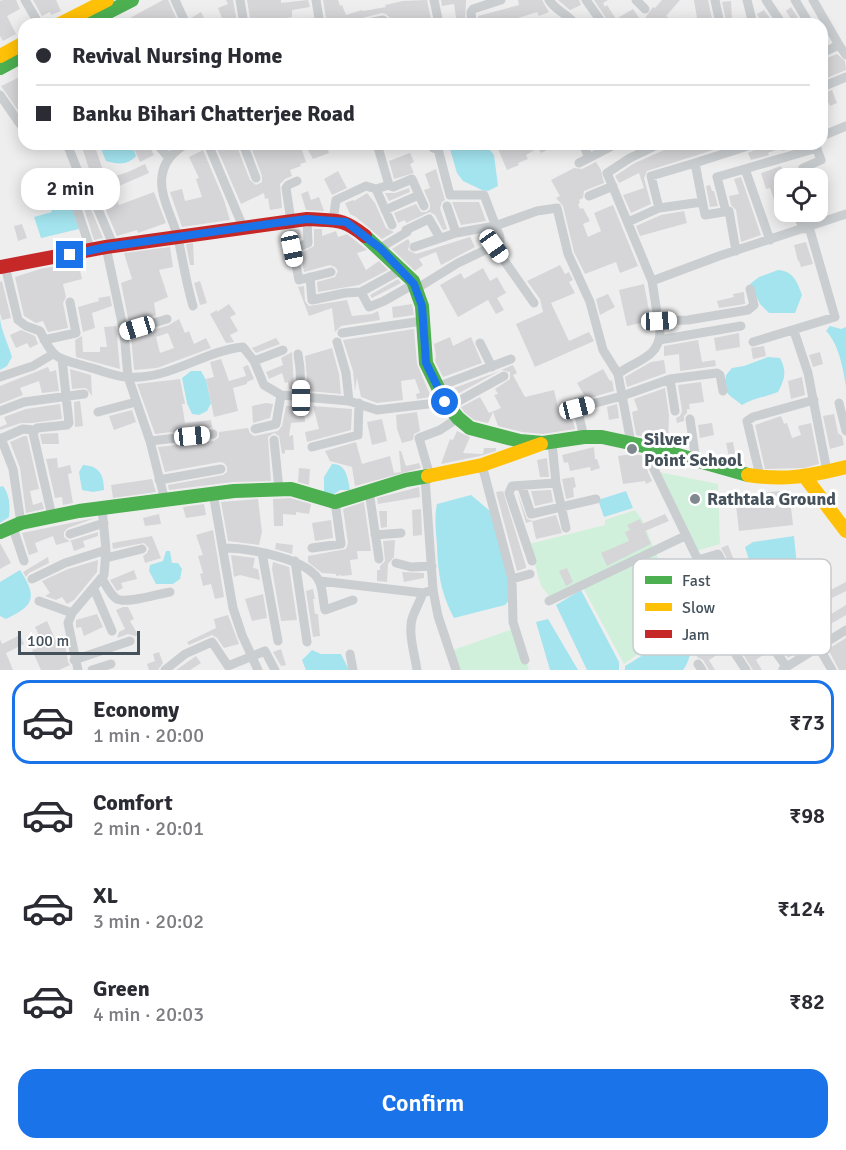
<!DOCTYPE html>
<meta charset="utf-8">
<style>
:root{--surface:#fff;--page:#f2f2f3;--text:#2b2b33;--muted:#7c7c81;--line:#e1e1e2;--accent:#1a73e8}
body{margin:0;font-family:Signika,sans-serif;background:var(--page);color:var(--text);height:100vh;display:flex;flex-direction:column;font-size:22px;white-space:nowrap}
*{box-sizing:border-box;margin:0}
p{font-size:20px;color:var(--muted)}
.icon{flex:none;width:33px;height:33px;fill:none;stroke:currentColor;stroke-width:2;stroke-linecap:round;stroke-linejoin:round}
.map{position:relative;height:670px;overflow:hidden}
.side{display:flex;flex-direction:column;background:var(--surface);flex:1}
.side>*{flex:none}
.banner{position:absolute;left:18px;top:18px;width:810px;height:132px;border-radius:18px;box-shadow:0 3px 15px #0003;display:grid;align-content:center;height:132px;padding:0 18px;background:var(--surface)}
.fabs{position:absolute;left:774px;top:168px;display:grid;gap:12px}
.fabs a{display:grid;place-items:center;width:54px;height:54px;border-radius:12px;background:var(--surface);box-shadow:0 3px 15px #0003;font-size:30px}
.scale{position:absolute;left:18px;bottom:15px;width:122px;box-sizing:border-box;padding-left:6px;border:3px solid #45525c;border-top:0;font-size:16px;line-height:21px;white-space:nowrap;color:#45525c;-webkit-text-stroke:4px #fff;paint-order:stroke}
.end{position:absolute;width:27px;height:27px;margin:-14px;border:8px solid #1a73e8;background:#fff;box-shadow:0 0 0 3px #fff}
.from{border-radius:50%}
.bubble{position:absolute;height:42px;border-radius:18px;background:var(--surface);box-shadow:0 3px 15px #0003;font-size:20px;font-weight:600;line-height:42px;text-align:center}
.car{position:absolute;width:18px;height:36px;margin:-18px -9px;border-radius:8px;box-shadow:0 0 4px 2px #0007;background:linear-gradient(#fff 24%,#345 0 40%,#fff 0 76%,#345 0 86%,#fff 0)}
.banner b{display:flex;align-items:center;gap:21px;height:57px;font-size:22px}
.banner b+b{border-top:2px solid var(--line)}
.banner i{width:15px;height:15px;background:var(--text)}
ul{padding:10px 0 0;list-style:none}
li{display:flex;align-items:center;gap:18px;height:84px;margin:0 12px 9px;padding:0 6px;border:3px solid transparent;border-radius:18px}
li div{flex:1}
li b{display:block;font-size:22px}
li em{font-style:normal;font-weight:600}
li.on{border-color:var(--accent)}
li>.icon{width:54px;height:54px;stroke-width:1.5}
.primary-button{display:flex;gap:12px;margin-top:auto;padding:12px 18px}
.primary-button a{flex:1;height:69px;border-radius:18px;background:var(--accent);color:#fff;font-size:24px;font-weight:600;line-height:69px;text-align:center}
.map>svg:first-child{display:block}
.green{fill:#d1f0db}
.water{fill:#a3e4ef}
.building{fill:#d6d6d9;fill-rule:evenodd}
.lines{fill:none;stroke-linecap:round;stroke-linejoin:round}
.street{stroke:#caced0;stroke-width:9}
.fast{stroke:#4caf50;stroke-width:14}
.slow{stroke:#ffc107;stroke-width:14}
.jam{stroke:#c62828;stroke-width:14}
.route{stroke:#1a73e8;stroke-width:8}
.poi-dot{fill:#80898f;stroke:#fff;stroke-width:2}
.labels{text-anchor:middle;dominant-baseline:central;stroke-width:6;stroke-linejoin:round;paint-order:stroke}
.poi-label{font-size:18px;font-weight:bold;fill:#45525c;stroke:#fff;text-anchor:start}
.key{fill:#fff;stroke:#c7cbce;stroke-width:1.5}
.key-label{font-size:16px;fill:#45525c}
</style>
<div class="map">
<svg width="846" height="670" viewBox="0 0 846 670">
<rect width="100%" height="100%" fill="#efeeee"/>
<path class="green" d="M659,472L718,484L720,544L696,551Z
M635,510L643,521L685,626L661,638L624,664L580,582L550,597L541,586L529,544L605,525V520Z
M516,628L529,670H459L453,650Z"/>
<path class="water" d="M99,144H132L136,156C127,166 117,164 106,161Z
M459,144L486,145L494,155L498,186L488,191L482,190L463,181L457,173L450,149L454,145Z
M67,192L79,229L41,238L34,217L52,212L46,199Z
M778,270C793,271 797,281 802,295L795,313H769L760,304L750,284L759,277Z
M0,317C0,328 9,346 12,357L7,366L0,370Z
M830,326L841,329L846,327V386C843,369 839,344 826,331Z
M768,357L780,358C787,371 785,379 778,392C766,397 754,398 742,405L729,395L724,388L726,375L732,368L744,366Z
M191,371H201L206,380L211,403L207,411L199,415L192,414L187,403L182,378Z
M332,464C346,463 348,478 350,490H340L331,496L324,493V477Z
M83,465C99,466 104,474 104,490L93,492L82,490L79,472Z
M3,486C10,496 10,505 9,517L0,523V487Z
M626,491L633,508L604,517L598,500Z
M471,495L490,511L513,596L505,605L454,618C441,593 438,574 437,546C436,531 434,518 437,504Z
M794,536L797,566L748,592L746,585L755,579L745,547L753,542Z
M166,551H170L172,563H178L182,569L180,579L173,584H156L149,571L150,565L163,561Z
M20,570C38,598 34,605 6,619L0,616V582Z
M581,590L619,662V670H587L556,605Z
M548,619L578,670H550L536,622Z
M685,630C693,642 692,658 683,670H625V666C646,654 663,640 685,630Z
M312,650L321,654H341L349,670H306L302,660Z"/>
<path class="building" d="M3,0H16L20,9L7,16L16,34L3,41L0,36V1Z
M33,0H56L61,11L51,15L50,12L42,16Z
M163,0H168L179,24H119Z
M226,0H233L237,22L208,24L207,22L222,18L218,8L228,4Z
M247,0H281V3L308,0L310,7L292,10V17L251,24Z
M323,0H338L340,6L342,5L346,15L362,10L363,11L386,7L385,5L403,1L427,0L432,24H401L400,19L392,20L386,14L382,13L362,18L357,24H353L352,21L343,24H336L335,21L327,24Z
M441,0H466L465,24H457L454,4L442,6Z
M518,0H542L549,12L539,16L537,12L499,24H479L478,16L519,5Z
M558,0H579L581,5L570,10Z
M594,0H608L603,3L605,7L607,5L616,19L633,9L642,22L653,7L655,8L662,0H680L666,16L677,24H610Z
M694,0H708L713,23L711,24H698Z
M731,1L732,20L726,21L722,2Z
M791,7L801,23L802,24H794L786,11Z
M764,10L774,24H765L763,20L761,22L757,14Z
M201,12L207,24H193L191,18Z
M837,54L845,61L846,70L822,80V74L825,72L822,60Z
M24,75V95L19,97L24,105V115L22,116L1,86Z
M832,90L837,103L830,106L829,103L822,106V94Z
M81,144H94L106,179L128,172L145,164L149,173L112,189L119,205L154,192L166,223L138,233L137,230L117,236L92,178Z
M132,144H148L154,155L140,162Z
M215,144H236L250,180L256,185L262,182V176L250,144H300L306,162L300,164L301,166L290,170L292,176L285,179L280,184L282,208L270,210L268,198L265,199L264,193L241,204Z
M326,144L329,153L313,159L308,150Z
M509,144H559L541,153L538,148L526,155L528,159L518,163L519,165L507,170L498,149Z
M669,144H732L647,171L644,178L651,204L631,213L623,195L644,188L639,173L619,183L615,176L633,164L664,150L669,146Z
M767,144H807L782,151L781,148L768,153L769,155L751,160L748,153Z
M203,150L224,200L230,220L182,227L170,192L182,189L185,201L202,197L196,179L199,178L189,157Z
M410,153L414,162L410,164L414,173L394,179L389,161Z
M596,162L601,170L604,183L584,191L583,198L579,200L580,203L578,204L580,209L583,208L590,221L583,224L588,237L601,231L594,213L613,205L638,266L620,273L616,262L585,274L574,252L563,206L556,198L560,196L551,180L574,168L582,169Z
M781,166L784,176V184L781,186L784,194V209L778,211L770,188L766,189L761,173Z
M436,169L445,200L442,202L440,208L447,229L443,230L435,215L430,212L406,223L405,220L398,223L394,213L416,204L421,212H426L430,209V204L424,190L430,188L425,174Z
M338,171L347,188L332,195L324,179Z
M741,177L761,235L741,242L736,210L731,205L729,196L739,194L734,179Z
M710,185L712,191H714L718,206L710,207L706,186Z
M409,188L410,192L389,201L385,193H395Z
M308,191L311,200L319,197L324,211L306,210L301,194Z
M367,193L375,203L386,228L394,232L382,239L356,217L350,214L345,203L353,200L354,201Z
M87,200L103,238L94,240L82,202Z
M452,202H479L486,221L461,225Z
M684,211L687,223L640,236L636,226L661,215Z
M22,224L27,238L18,241L14,226Z
M300,229L301,238L291,243L289,230Z
M314,229H322V236L336,231L338,237L347,234L367,250L357,253L366,270L379,261L388,270L359,285L318,292L317,282L335,277L338,271L335,267L330,265L304,272L301,253L314,246Z
M470,237L475,247L441,265L436,252L419,259L423,265L415,271L392,249L408,239L410,242L408,250L416,254Z
M806,242L813,264L801,267L799,261H798L794,245Z
M193,243L194,265H190L186,244Z
M170,247L173,267L159,270L168,297L154,303L156,315L129,323L121,283L132,279L124,253Z
M78,262L82,279L63,284L66,297L63,303L68,328L48,332L43,321L36,323L24,316L15,277L40,269Z
M560,265L565,274L569,272L573,280L569,282L575,293L551,303L569,341L589,332L594,341L535,367L516,324L543,312L540,299L527,281Z
M483,268L490,281L497,277L506,293L497,298L504,310L496,314L488,300L458,317L440,285L461,273L464,279Z
M398,279L401,283L372,298L370,295Z
M2,281L11,318L2,320L0,313V282Z
M200,281L207,303L200,305L194,283Z
M644,284L651,321L627,326L619,290Z
M304,286L305,301L309,306L347,300L352,316L372,314L378,311L380,320L341,326L335,332L332,308L309,316L298,287Z
M744,292L745,304L719,308L717,301L734,297L733,294Z
M608,294L615,307L600,315L596,299Z
M110,296L112,306L92,313L95,328L83,332L78,307L99,301L98,298Z
M229,304L236,314L230,317L238,331L230,335L234,342L226,343L210,314L217,310V312Z
M412,304L414,315L393,318L392,307Z
M179,319L185,333L189,331L194,344L206,338L211,348L157,368L134,370L131,337L169,325ZM168,333L174,348L160,353L156,337Z
M116,326L120,369L76,357L75,340L82,336L83,352H100V347H107L104,327Z
M414,329L417,364L431,397L417,399L416,394L420,393L415,379L401,381L403,400L377,403L361,397L357,378L355,391L353,371L343,340Z
M21,330L35,336L38,344L30,348L27,343L16,348L10,335Z
M739,333L740,347L716,351L714,338Z
M450,337L453,346L471,337L482,363L443,377L435,361L436,356L434,344Z
M276,338L280,344L256,353L252,348Z
M698,340L702,362L715,360L716,366L680,371L679,354L664,356V346Z
M764,346L766,356L753,359L751,348Z
M332,348L339,374L341,394L308,391L305,356Z
M292,352L293,369L294,389H289L288,382L285,383L282,373L269,379L266,372L283,365L281,358Z
M820,352L823,364L813,367L809,355Z
M221,359L229,381L246,376L243,367L248,365L254,379L247,382V384L233,388L238,411L214,417L206,379L214,377L210,362Z
M664,360L666,373L627,387L625,377L651,362Z
M513,365L517,373L513,375L525,397L554,390L560,416L571,413L575,429L543,434L522,432L498,426L493,412L488,423L474,420L464,412L461,407L480,397L489,413L501,408L494,395L498,394L495,389L510,379V372L501,370Z
M48,367L50,372L56,370L59,391L42,393L39,381L20,388L23,395L0,404V386Z
M70,369L91,375L92,396L86,388L72,389Z
M603,369L610,381L612,380L614,391L575,402L574,398L584,395L577,383Z
M501,370L452,397L449,390L494,373Z
M802,377L805,395L791,399L788,381Z
M180,379L185,404H182L185,423L211,420L212,427L155,434L137,384Z
M701,382L704,402L689,404L690,409H687V413L684,416V421L677,423L676,418L680,416L682,411L678,385Z
M665,388L669,415L668,443L636,435L632,412L638,410L634,399Z
M80,401L83,426L75,427L74,402Z
M266,403L273,404L270,418L253,423L252,406Z
M60,404L62,419L32,423H21L0,430V427L7,424L4,417L26,409Z
M617,404L619,418L609,420L607,407Z
M286,406H304L305,422L291,423L289,436L293,435L294,450H285V453L282,454L279,436L274,433L268,437L271,481L233,482L169,490L168,485L223,475L227,472V467L224,463L220,462L165,472L158,447L214,441L219,437V432L248,428L250,433L254,436L278,431L282,426Z
M313,406L352,409L351,430L307,442L305,432L319,429Z
M132,410L136,422L114,430L109,416Z
M417,412L420,431L414,434L413,440L402,443L397,429L396,415Z
M834,414L838,433L842,436L844,445L830,449L823,416Z
M781,416L784,424L787,423L792,438L801,435L798,426L811,423L819,464L804,468L765,469L755,425Z
M382,419L387,441L372,445L367,422Z
M712,423L714,435L700,438L698,425Z
M457,431L470,437L463,453L483,454L484,448H496V451L480,456L441,464L450,439L453,440Z
M58,433L59,444H42L40,434Z
M24,436H27L39,489L30,491L33,505L42,502L44,509L26,513L20,468L10,442Z
M356,442L362,464L390,456L394,473L401,472L399,451H401L406,466L419,463L421,468L355,486L352,467L330,461L325,451Z
M733,442L737,463L730,461L726,443Z
M594,447L595,459H597L600,468L591,471L590,467L570,471L568,462L564,463L562,455Z
M632,454L645,456V465L652,481L646,484L645,481L623,484L618,456Z
M57,458L58,468L70,465L72,473L68,474L73,503L63,505L62,497L55,498L46,459Z
M547,458L549,477H540L537,460Z
M299,468L310,469L309,485L298,482Z
M574,477L576,487L573,488L574,497L566,499L562,479Z
M152,479L156,492L113,498L111,485Z
M419,487L420,497L378,504L377,498Z
M551,490L553,502L535,506L531,491Z
M789,490L793,525L739,531L735,496Z
M503,491L526,566V568L517,571L496,492Z
M517,492L527,519L533,521L556,515L562,533L536,539L532,521L526,523Z
M290,498L311,504L309,514L296,512V515L283,514V526H274L273,499Z
M258,499L262,532L259,545L228,541L221,502Z
M364,502L371,551H357L358,559L350,560L352,575L341,576V575L336,576V574L322,573L308,562V556L346,549L348,543L343,509Z
M204,504L206,515L186,518L183,507Z
M421,509L422,535L413,536L412,510Z
M379,511H387V527L381,528Z
M159,514L161,524L145,526L143,518Z
M665,514L669,521L645,531L651,544L607,566L601,553L629,541L625,532L630,530L627,525L640,519L642,524Z
M95,518L68,528L64,532V537L69,541L98,532V536L83,541L85,547L74,551L71,541L56,545L53,536L35,543L38,552L29,555L22,533Z
M331,520L333,538L315,541L312,523Z
M213,530L224,597L215,599L211,584L203,586L200,574L203,573L198,556L203,555L196,535Z
M152,536L161,558L145,563L143,556L147,553L149,548L144,543L113,549L112,543Z
M395,540L394,557L388,564L387,582L377,581V570H380V566L385,561L383,541Z
M0,543L11,563L0,569Z
M276,543L293,545L292,554L275,549Z
M728,545L737,568L733,570L721,548Z
M231,555L255,558L253,568L258,569L260,580L240,575L234,577Z
M48,557L49,563L29,573L26,577L23,572Z
M98,560L97,572L74,600L67,604L62,597L56,600L45,596L50,593L42,581L68,569Z
M273,562L289,567L297,620L281,621L272,569Z
M567,568L573,582L566,586L559,571Z
M134,570L137,579L121,583L123,588L117,591L110,580Z
M402,572L424,573V578L404,582Z
M846,582V591L820,604L828,616L846,605V615L829,625L831,628L824,632L812,608L809,609L807,606L823,595V594Z
M313,589L315,599H313L315,614H318L320,636L313,637L306,591Z
M263,594L267,618L252,621L245,599Z
M788,600L812,643L788,658L772,636L784,628L772,610Z
M123,607H128L134,619L130,621L138,635L135,636L128,634L117,638L119,632L125,629L116,610Z
M97,614L103,627L84,636L81,627L76,628V620Z
M228,615L239,644L224,648L217,638L212,635L189,645L187,642L216,628L214,619Z
M47,621L56,641L64,638L68,662L70,665L59,670H41L32,650L44,646L35,627Z
M733,625L741,638L752,631L767,652L756,660L762,670H753L727,629Z
M709,627L725,650L709,660L715,670H709L703,660L697,657L698,653L705,648L697,634Z
M20,635L24,644L6,653L13,670H0V639L2,644Z
M846,638V670H839L828,649Z
M281,649L286,665L281,666L273,652Z
M159,652L163,663L158,670H149L147,664L155,661L153,654Z
M196,656L201,663L190,670H176Z"/>
<g class="lines">
<path class="street" d="M25,0L39,24
M175,0L186,24
M240,0L244,24
M316,0L320,24
M434,0L439,24
M549,0C556,11 568,14 575,24
M586,0L603,24
M636,0L645,9
M715,0L720,24
M747,0L753,24
M766,0L782,24
M795,0L807,20
M813,0L839,45
M281,24L319,22
M364,24L383,20L386,24
M472,24L471,12L473,9L501,0
M822,53L839,45L846,55
M822,87L846,77
M0,95L20,124L24,122
M822,136L846,126
M67,144L81,179L70,188L91,251
M157,144L169,158
M186,144C174,151 164,161 162,176C159,196 173,218 178,238C183,261 186,283 193,306
M208,144L243,227
M243,144L256,178
M377,144L389,185
M583,144L589,158
M579,163L612,146
M695,163L754,144
M745,169L770,240
M807,178L803,168L821,160L815,144
M86,181L114,247
M376,189L392,225
M589,196L613,186
M447,206L456,233
M818,207L823,221
M659,208L651,176L695,163L705,215L729,211L736,251
M385,210L419,195
M726,212L717,177L817,148
M796,212L804,229
M307,219L308,243L293,249L299,280L331,272
M333,220L336,200L366,186L376,189L389,185L393,187L412,179L424,206
M291,221L286,188L288,185L297,181
M628,222L659,208L702,202
M494,246L534,303
M106,247L124,332L128,377L150,441L165,501
M414,247L456,233L495,226L537,211L557,208L568,254L590,302L603,350L618,374
M380,248L407,232L406,230L429,219L440,238
M5,266L18,320L26,326L40,331C54,361 58,358 88,367C101,370 115,377 128,377C170,380 203,351 243,347L254,361L264,385L281,395L349,401L377,410L445,402
M401,270L361,292L369,307L384,301L414,284
M310,277L312,300L345,293L361,292
M652,281L719,256L846,214
M416,289L458,263L500,243V237L484,195H450L438,149L433,148L432,144
M659,321L688,320L748,310L754,305L750,289
M794,331L808,373L827,471
M124,332L167,319
M342,333L422,321
M44,340L76,333L70,302
M659,340L741,326
M337,342L346,373L349,401
M753,342L835,317L809,227
M480,343L492,367
M298,354L300,368L301,398
M254,361L283,350
M0,377L33,366L53,354
M670,379L675,411
M437,387L511,359
M839,403L846,431
M448,407L504,376
M0,411L24,402L84,394
M98,412L136,402
M690,419L696,461
M255,429L276,424L281,395
M584,437L577,408L622,396L670,379L717,373L720,375L723,391
M1,438L13,469L21,523
M0,439L23,429L34,430
M274,440L279,489
M150,441L213,434
M552,443L556,483L566,528
M631,443L618,374C635,360 659,359 660,332L652,281L607,173L630,158L659,144
M312,447L358,435L359,403
M653,448L651,463L698,560L718,554L747,612L786,666
M482,465L512,579L513,622L525,660
M430,476L419,438L440,430L458,418
M760,476L747,421L753,417L814,400
M425,477L433,590L438,616L456,670
M159,480L221,469
M522,487L531,514L596,499
M369,491L379,559
M213,493L233,608L242,635L258,670
M52,516L33,433L37,428L67,425L69,423L62,359
M12,525L24,561
M70,534L104,523
M375,535L401,533
M223,548C246,548 311,558 320,583C323,591 323,602 325,610L353,600
M312,548L341,544L335,502
M262,553L278,641
M106,558L142,549
M295,561L307,642
M532,561L509,493L512,486L556,483
M396,563L411,567L432,566
M32,579L65,563L106,550
M102,579C106,584 110,595 117,599C127,604 158,594 170,592
M512,579L530,574
M320,581L423,593L433,590
M94,589L112,631
M794,598L823,644
M39,601L72,613
M549,601L685,536
M714,621L746,670
M818,646L832,670
M350,654L353,670
M74,660L130,641
M698,664L702,670
M783,669L846,630
M78,670L68,623L72,613L104,575L106,550L102,508
M92,670L111,664
M165,670L185,654L212,642L228,666L265,651L275,670
M417,670C415,655 407,631 413,616C416,608 420,601 423,593"/>
<path class="fast" d="M85,24L132,0
M0,68L24,55
M365,236L413,281L422,306L426,363L445,402L458,418L470,428L520,441L543,443L584,437H602L653,448L748,475
M0,532L21,523L79,511L234,491L291,489L335,502L406,480L428,476"/>
<path class="slow" d="M60,24L107,0
M0,56L24,43
M748,475C784,481 810,476 846,467
M428,476L482,465L541,444
M805,477L846,531"/>
<path class="jam" d="M0,267L106,247L307,219C335,221 342,217 365,236"/>
</g>
<g class="lines">
<path class="route" d="M70,255L106,247L276,223L307,219L346,222L380,248L414,284L422,306L426,363L445,402"/>
</g>
<g class="poi-dot">
<circle cx="632" cy="449" r="6"/>
<circle cx="695" cy="499" r="6"/>
</g>
<g class="labels">
<g class="poi-label">
<text x="644" y="439">Silver<tspan x="644" dy="21">Point School</tspan></text>
<text x="707" y="499">Rathtala Ground</text>
</g>
</g>
<rect x="633" y="559" width="198" height="96" rx="9" class="key"/>
<rect x="645" y="576" width="27" height="8" fill="#4caf50"/>
<rect x="645" y="603" width="27" height="8" fill="#ffc107"/>
<rect x="645" y="630" width="27" height="8" fill="#c62828"/>
<g class="key-label">
<text x="682" y="586">Fast</text>
<text x="682" y="613">Slow</text>
<text x="682" y="640">Jam</text>
</g>
</svg>
<div class="fabs">
<a><svg class="icon" aria-label="locate" viewBox="0 0 24 24"><circle cx="12" cy="12" r="6"/><path d="M12 2v4M12 18v4M2 12h4M18 12h4"/></svg></a>
</div>
<div class="scale">100 m</div>
<i class="end from" style="left:445px;top:402px"></i>
<i class="end" style="left:70px;top:255px"></i>
<div class="bubble" style="left:21px;top:168px;width:99px">2 min</div>
<i class="car" style="left:494px;top:246px;rotate:145deg"></i>
<i class="car" style="left:292px;top:249px;rotate:168deg"></i>
<i class="car" style="left:659px;top:321px;rotate:87deg"></i>
<i class="car" style="left:137px;top:328px;rotate:253deg"></i>
<i class="car" style="left:301px;top:398px;rotate:0deg"></i>
<i class="car" style="left:577px;top:408px;rotate:76deg"></i>
<i class="car" style="left:192px;top:436px;rotate:84deg"></i>
<div class="banner">
<b><i class="from"></i>Revival Nursing Home</b>
<b><i></i>Banku Bihari Chatterjee Road</b>
</div>
</div>
<section class="side">
<ul>
<li class="on"><svg class="icon" aria-label="car" viewBox="0 0 24 24"><path d="M5 17H2v-5l4-1 3-4h7l3 4 3 1v5h-3M9 17h6M6 11h13"/><circle cx="7" cy="17" r="2"/><circle cx="17" cy="17" r="2"/></svg><div><b>Economy</b><p>1 min · 20:00</p></div><em>₹73</em></li>
<li><svg class="icon" aria-label="car" viewBox="0 0 24 24"><path d="M5 17H2v-5l4-1 3-4h7l3 4 3 1v5h-3M9 17h6M6 11h13"/><circle cx="7" cy="17" r="2"/><circle cx="17" cy="17" r="2"/></svg><div><b>Comfort</b><p>2 min · 20:01</p></div><em>₹98</em></li>
<li><svg class="icon" aria-label="car" viewBox="0 0 24 24"><path d="M5 17H2v-5l4-1 3-4h7l3 4 3 1v5h-3M9 17h6M6 11h13"/><circle cx="7" cy="17" r="2"/><circle cx="17" cy="17" r="2"/></svg><div><b>XL</b><p>3 min · 20:02</p></div><em>₹124</em></li>
<li><svg class="icon" aria-label="car" viewBox="0 0 24 24"><path d="M5 17H2v-5l4-1 3-4h7l3 4 3 1v5h-3M9 17h6M6 11h13"/><circle cx="7" cy="17" r="2"/><circle cx="17" cy="17" r="2"/></svg><div><b>Green</b><p>4 min · 20:03</p></div><em>₹82</em></li>
</ul>
<div class="primary-button"><a>Confirm</a></div>
</section>
